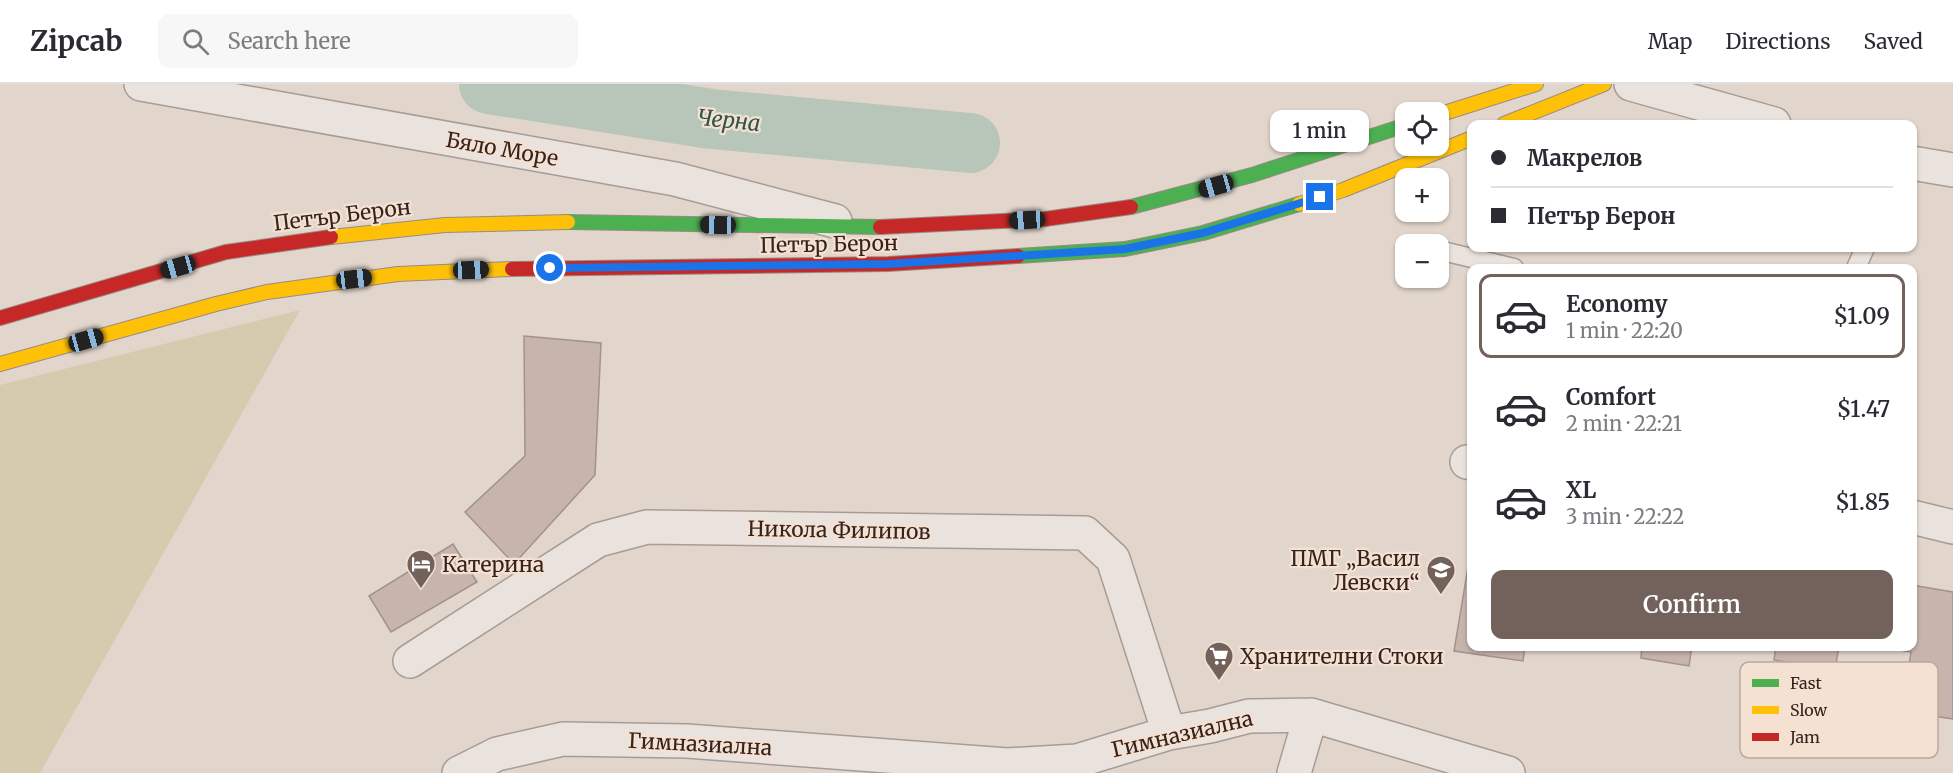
<!DOCTYPE html>
<meta charset="utf-8">
<style>
:root{--surface:#fff;--page:#f7f7f7;--text:#2b2b33;--muted:#7c7c81;--line:#e1e1e2;--accent:#72625b}
body{margin:0;font-family:Merriweather,serif;background:var(--page);color:var(--text);height:100vh;display:flex;flex-direction:column;font-size:22px;white-space:nowrap}
*{box-sizing:border-box;margin:0}
p{font-size:20px;color:var(--muted)}
.icon{flex:none;width:33px;height:33px;fill:none;stroke:currentColor;stroke-width:2;stroke-linecap:round;stroke-linejoin:round}
.map{position:relative;flex:1;overflow:hidden}
.details{position:absolute;left:1467px;top:180px;width:450px;height:387px;display:flex;flex-direction:column;background:var(--surface);border-radius:12px;box-shadow:0 2px 4px #0004}
.details>*{flex:none}
.top-card{position:absolute;left:1467px;top:36px;width:450px;height:132px;border-radius:12px;box-shadow:0 2px 4px #0004;display:grid;align-content:center;height:132px;padding:0 24px;background:var(--surface)}
.buttons{position:absolute;left:1395px;top:18px;display:grid;gap:12px}
.buttons a{display:grid;place-items:center;width:54px;height:54px;border-radius:12px;background:var(--surface);box-shadow:0 2px 4px #0004;font-size:30px}
.end{position:absolute;width:27px;height:27px;margin:-14px;border:8px solid #1a73e8;background:#fff;box-shadow:0 0 0 3px #fff}
.from{border-radius:50%}
.bubble{position:absolute;height:42px;border-radius:12px;background:var(--surface);box-shadow:0 2px 4px #0004;font-size:20px;font-weight:600;line-height:42px;text-align:center}
.car{position:absolute;width:18px;height:36px;margin:-18px -9px;border-radius:8px;box-shadow:0 0 4px 2px #0007;background:linear-gradient(#222 24%,#8ab4d8 0 40%,#222 0 76%,#8ab4d8 0 86%,#222 0)}
.top-card b{display:flex;align-items:center;gap:21px;height:57px;font-size:22px}
.top-card b+b{border-top:2px solid var(--line)}
.top-card i{width:15px;height:15px;background:var(--text)}
ul{padding:10px 0 0;list-style:none}
li{display:flex;align-items:center;gap:18px;height:84px;margin:0 12px 9px;padding:0 12px;border:3px solid transparent;border-radius:12px}
li div{flex:1}
li b{display:block;font-size:22px}
li em{font-style:normal;font-weight:600}
li.on{border-color:var(--accent)}
li>.icon{width:54px;height:54px;stroke-width:1.5}
.action{display:flex;gap:12px;margin-top:auto;padding:12px 24px}
.action a{flex:1;height:69px;border-radius:12px;background:var(--accent);color:#fff;font-size:24px;font-weight:600;line-height:69px;text-align:center}
header{display:flex;align-items:center;gap:36px;box-sizing:border-box;height:84px;padding:0 30px;background:var(--surface);border-bottom:2px solid var(--line)}
header strong{font-size:28px}
nav{display:flex;gap:33px;margin-inline-start:auto;font-size:21px}
.search{width:420px;height:54px;background:var(--page);display:flex;align-items:center;gap:15px;box-sizing:border-box;padding:0 21px;border-radius:12px;color:var(--muted);font-size:22px}
.map>svg:first-child{display:block}
.green{fill:#d5cbaf}
.lines{fill:none;stroke-linecap:round;stroke-linejoin:round}
.river{stroke:#b7c6b8;stroke-width:60}
.building{fill:#c6b4ad;stroke:#a2928b;stroke-width:1.5}
.lane-casing{stroke:#a79c95;stroke-width:21}
.street-casing{stroke:#a79c95;stroke-width:36}
.fast-casing{stroke:#978b85;stroke-width:16}
.slow-casing{stroke:#978b85;stroke-width:16}
.jam-casing{stroke:#978b85;stroke-width:16}
.lane{stroke:#eae3dd;stroke-width:18}
.street{stroke:#eae3dd;stroke-width:33}
.fast{stroke:#4caf50;stroke-width:14}
.slow{stroke:#ffc107;stroke-width:14}
.jam{stroke:#c62828;stroke-width:14}
.route{stroke:#1a73e8;stroke-width:8}
.labels{text-anchor:middle;dominant-baseline:central;stroke-width:4.5;stroke-linejoin:round;paint-order:stroke}
.street-label{font-size:21px;fill:#36231e;stroke:#f4e1d2}
.poi-label{font-size:21px;fill:#36231e;stroke:#f4e1d2;text-anchor:start}
.water-label{font-size:22px;font-style:italic;fill:#2e5548;stroke:#f4e1d2}
.key{fill:#f4e1d2;stroke:#bba89c;stroke-width:1.5}
.key-label{font-size:16px;fill:#36231e}
</style>
<header>
<strong>Zipcab</strong>
<div class="search"><svg class="icon" aria-label="search" viewBox="0 0 24 24"><circle cx="10" cy="10" r="6"/><path d="M15 15l6 6"/></svg>Search here</div>
<nav><a>Map</a><a>Directions</a><a>Saved</a></nav>
</header>
<div class="map">
<svg width="1953" height="689" viewBox="0 0 1953 689">
<rect width="100%" height="100%" fill="#e2d6cc"/>
<path class="green" d="M300,226L40,689H0V301Z"/>
<g class="lines">
<path class="river" d="M489,0L711,35L970,59"/>
</g>
<path class="building" d="M524,252L601,259L595,391L514,480L465,428L525,372Z
M1472,459V562H1525L1523,577L1454,567Z
M453,460L477,498L391,548L369,512Z
M1912,501L1953,508V635L1902,627L1911,568L1877,562H1912Z
M1642,562H1692L1689,582L1641,574Z
M1776,562H1839L1835,586L1774,576Z"/>
<g class="lines">
<g class="lane-casing">
<path id="lane" d="M1438,166L1514,184
M1856,184L1865,164"/>
</g>
<g class="street-casing">
<path id="street" d="M141,0L675,95L835,137
M1631,0L1774,40
M1912,79L1953,86
M1467,378L1472,379
M1912,433L1953,443
M410,577L598,456L647,443L1085,449L1113,475L1169,649
M459,689L497,670L563,655L687,657L1007,681L1077,677L1169,649L1210,642L1249,632L1311,631L1508,689
M1294,689L1311,631"/>
</g>
<g class="fast-casing">
<path id="fast" d="M1131,123L1252,91L1406,41
M568,138L880,143
M1018,172L1125,165L1203,149L1299,120"/>
</g>
<g class="slow-casing">
<path id="slow" d="M1438,31L1536,0
M1504,40L1604,0
M1299,120L1343,106L1472,54
M331,153L445,141L568,138
M0,280L216,220L267,208L398,190L512,185"/>
</g>
<g class="jam-casing">
<path id="jam" d="M880,143L1045,135L1131,123
M512,185L888,180L1018,172
M0,234L226,168L331,153"/>
</g>
<use href="#lane" class="lane"/>
<use href="#street" class="street"/>
<use href="#fast" class="fast"/>
<use href="#slow" class="slow"/>
<use href="#jam" class="jam"/>
</g>
<g class="lines">
<path class="route" d="M550,184L888,180L1125,165L1203,149L1320,113"/>
</g>
<defs>
<g id="hotel-pin" transform="scale(1.5)"><path d="M0 17L-7.5 6A9.5 9.5 0 1 1 7.5 6Z" fill="#72625b" stroke="#f4e1d2"/><path d="M-6-4.5h1.5V1H6V5H4.5V3h-9V5H-6ZM-4 0a1.8 1.8 0 1 1 3.6 0ZM.5 0V-2.5h3Q6-2.5 6 0Z" fill="#fff"/></g>
<g id="school-pin" transform="scale(1.5)"><path d="M0 17L-7.5 6A9.5 9.5 0 1 1 7.5 6Z" fill="#72625b" stroke="#f4e1d2"/><path d="M0-5L7-2L0 1L-7-2ZM-4 1L0 2.5L4 1V4Q0 6-4 4Z" fill="#fff"/></g>
<g id="supermarket-pin" transform="scale(1.5)"><path d="M0 17L-7.5 6A9.5 9.5 0 1 1 7.5 6Z" fill="#72625b" stroke="#f4e1d2"/><path d="M-6-5.5h2.5l.6 2H6L4.5 2H-2.5L-4.4-4H-6ZM-1.5 3.2a1.3 1.3 0 1 0 .1 0ZM3 3.2a1.3 1.3 0 1 0 .1 0Z" fill="#fff"/></g>
</defs>
<g fill-rule="evenodd">
<use href="#hotel-pin" x="421" y="480"/>
<use href="#school-pin" x="1441" y="486"/>
<use href="#supermarket-pin" x="1219" y="572"/>
</g>
<g class="labels">
<g class="street-label">
<text transform="translate(502 65) rotate(10)">Бяло Море</text>
<text transform="translate(342 131) rotate(-7)">Петър Берон</text>
<text transform="translate(829 160) rotate(-1)">Петър Берон</text>
<text transform="translate(839 446) rotate(1)">Никола Филипов</text>
<text transform="translate(1182 650) rotate(-13)">Гимназиална</text>
<text transform="translate(700 660) rotate(3)">Гимназиална</text>
</g>
<g class="poi-label">
<text x="1420" y="474" text-anchor="end">ПМГ „Васил<tspan x="1420" dy="24">Левски“</tspan></text>
<text x="442" y="480">Катерина</text>
<text x="1240" y="572">Хранителни Стоки</text>
</g>
<g class="water-label">
<text transform="translate(729 36) rotate(6)">Черна</text>
</g>
</g>
<rect x="1740" y="578" width="198" height="96" rx="9" class="key"/>
<rect x="1752" y="595" width="27" height="8" fill="#4caf50"/>
<rect x="1752" y="622" width="27" height="8" fill="#ffc107"/>
<rect x="1752" y="649" width="27" height="8" fill="#c62828"/>
<g class="key-label">
<text x="1790" y="605">Fast</text>
<text x="1790" y="632">Slow</text>
<text x="1790" y="659">Jam</text>
</g>
</svg>
<div class="buttons">
<a><svg class="icon" aria-label="locate" viewBox="0 0 24 24"><circle cx="12" cy="12" r="6"/><path d="M12 2v4M12 18v4M2 12h4M18 12h4"/></svg></a>
<a>+</a>
<a>−</a>
</div>
<i class="end from" style="left:550px;top:184px"></i>
<i class="end" style="left:1320px;top:113px"></i>
<div class="bubble" style="left:1270px;top:26px;width:99px">1 min</div>
<i class="car" style="left:1216px;top:102px;rotate:254deg"></i>
<i class="car" style="left:1027px;top:136px;rotate:267deg"></i>
<i class="car" style="left:718px;top:141px;rotate:271deg"></i>
<i class="car" style="left:178px;top:183px;rotate:254deg"></i>
<i class="car" style="left:471px;top:186px;rotate:88deg"></i>
<i class="car" style="left:354px;top:195px;rotate:83deg"></i>
<i class="car" style="left:86px;top:256px;rotate:74deg"></i>
<div class="top-card">
<b><i class="from"></i>Макрелов</b>
<b><i></i>Петър Берон</b>
</div>
<section class="details">
<ul>
<li class="on"><svg class="icon" aria-label="car" viewBox="0 0 24 24"><path d="M5 17H2v-5l4-1 3-4h7l3 4 3 1v5h-3M9 17h6M6 11h13"/><circle cx="7" cy="17" r="2"/><circle cx="17" cy="17" r="2"/></svg><div><b>Economy</b><p>1 min · 22:20</p></div><em>$1.09</em></li>
<li><svg class="icon" aria-label="car" viewBox="0 0 24 24"><path d="M5 17H2v-5l4-1 3-4h7l3 4 3 1v5h-3M9 17h6M6 11h13"/><circle cx="7" cy="17" r="2"/><circle cx="17" cy="17" r="2"/></svg><div><b>Comfort</b><p>2 min · 22:21</p></div><em>$1.47</em></li>
<li><svg class="icon" aria-label="car" viewBox="0 0 24 24"><path d="M5 17H2v-5l4-1 3-4h7l3 4 3 1v5h-3M9 17h6M6 11h13"/><circle cx="7" cy="17" r="2"/><circle cx="17" cy="17" r="2"/></svg><div><b>XL</b><p>3 min · 22:22</p></div><em>$1.85</em></li>
</ul>
<div class="action"><a>Confirm</a></div>
</section>
</div>
